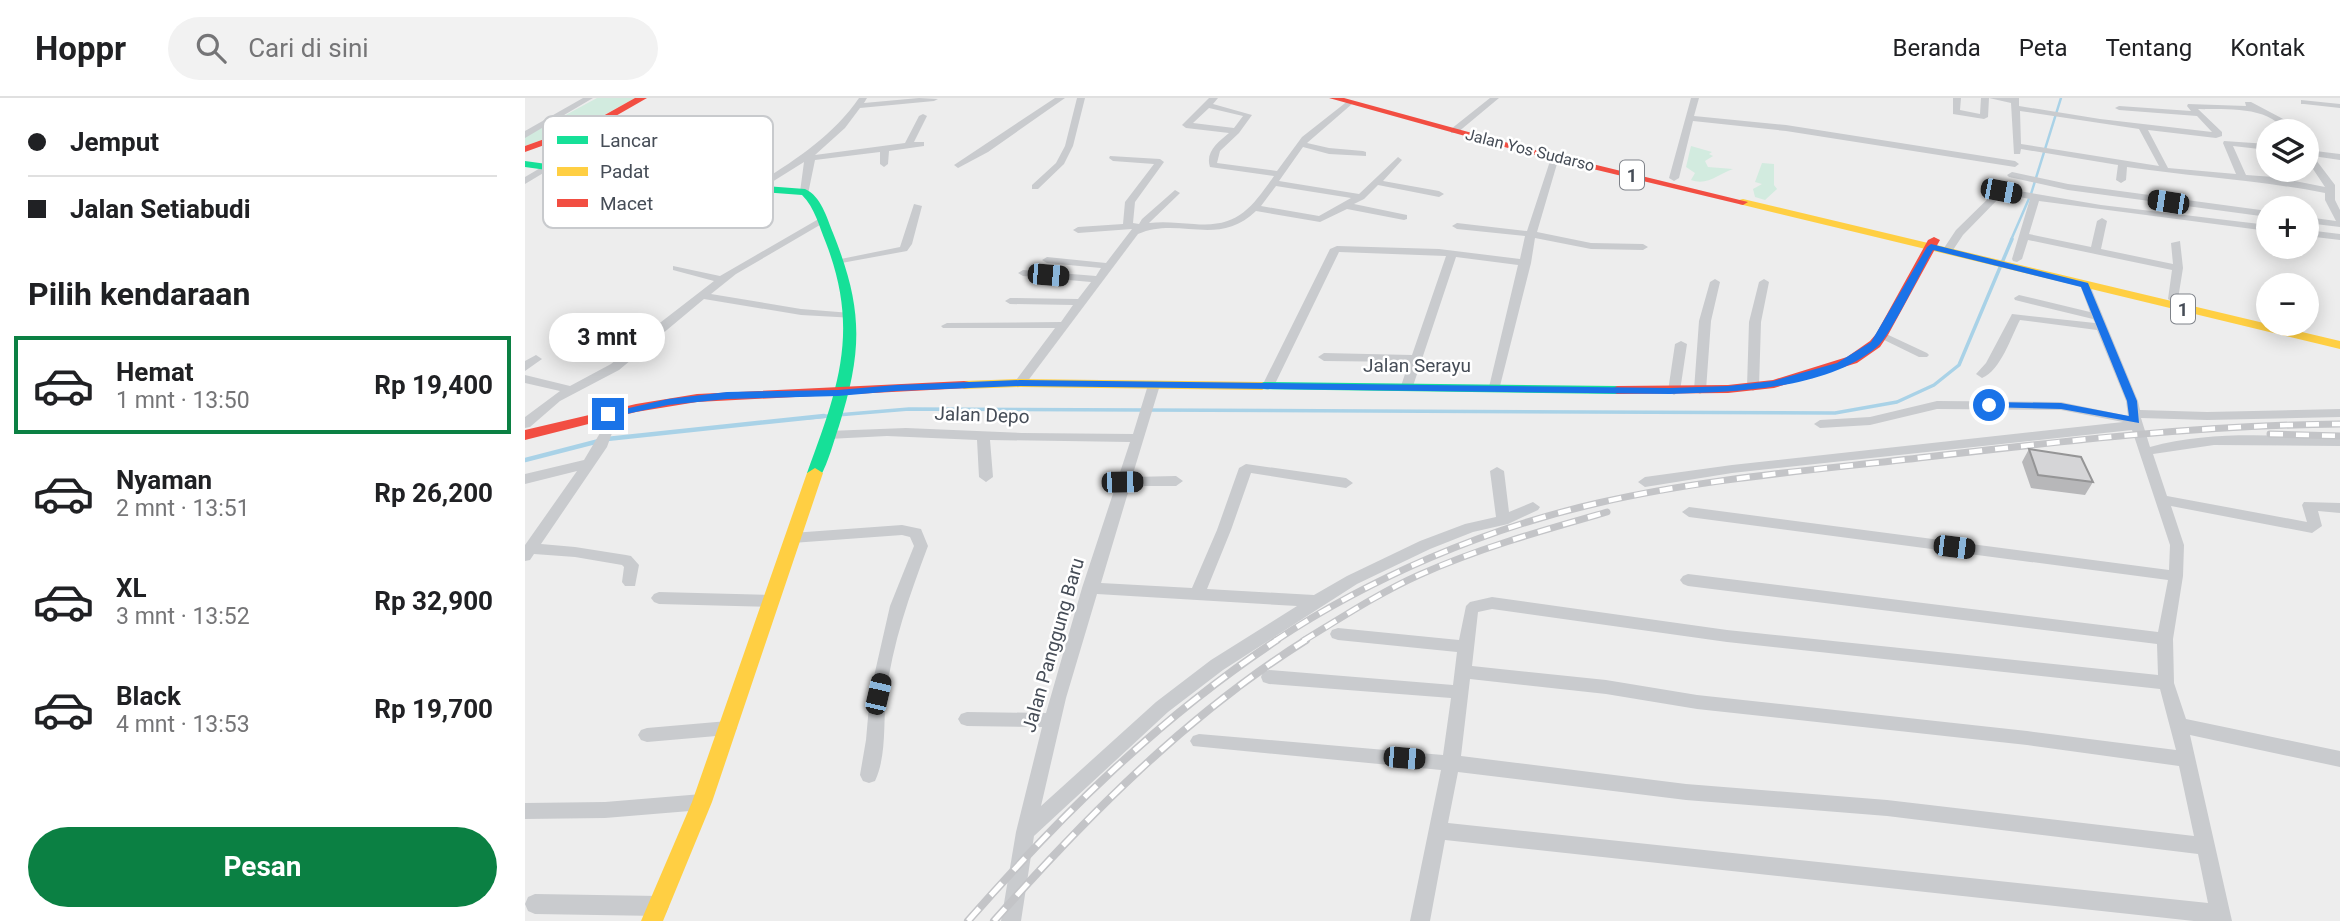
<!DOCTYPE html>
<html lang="id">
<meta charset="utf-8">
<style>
:root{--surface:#fff;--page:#f2f2f2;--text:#202124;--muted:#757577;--line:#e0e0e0;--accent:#0b8043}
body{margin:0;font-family:Roboto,sans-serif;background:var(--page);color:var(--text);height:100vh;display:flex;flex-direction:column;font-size:26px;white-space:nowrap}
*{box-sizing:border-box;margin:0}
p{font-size:23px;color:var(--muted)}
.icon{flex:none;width:38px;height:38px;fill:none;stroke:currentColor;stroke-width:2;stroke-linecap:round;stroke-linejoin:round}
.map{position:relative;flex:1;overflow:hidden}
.details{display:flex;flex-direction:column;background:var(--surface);width:525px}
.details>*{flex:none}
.guide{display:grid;align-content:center;height:154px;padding:0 28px;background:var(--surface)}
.tools{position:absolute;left:1731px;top:21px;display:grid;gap:14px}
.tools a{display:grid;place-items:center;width:63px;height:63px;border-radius:50%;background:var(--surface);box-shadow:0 4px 18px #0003;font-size:35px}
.end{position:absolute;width:32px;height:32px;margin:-16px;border:9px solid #1a73e8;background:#fff;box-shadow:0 0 0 4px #fff}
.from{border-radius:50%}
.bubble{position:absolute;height:49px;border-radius:24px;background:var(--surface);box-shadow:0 4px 18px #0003;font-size:23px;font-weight:700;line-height:49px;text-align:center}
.car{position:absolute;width:21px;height:42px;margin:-21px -10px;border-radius:9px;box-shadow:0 0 5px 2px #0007;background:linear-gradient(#222 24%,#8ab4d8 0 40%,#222 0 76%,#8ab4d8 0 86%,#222 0)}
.guide b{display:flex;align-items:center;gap:24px;height:66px;font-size:26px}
.guide b+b{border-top:2px solid var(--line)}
.guide i{width:18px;height:18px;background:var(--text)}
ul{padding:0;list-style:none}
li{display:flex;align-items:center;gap:21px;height:98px;margin:0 14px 10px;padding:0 14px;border:4px solid transparent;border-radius:0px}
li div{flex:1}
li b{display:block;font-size:26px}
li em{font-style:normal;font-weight:700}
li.on{border-color:var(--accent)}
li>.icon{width:63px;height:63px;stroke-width:1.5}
h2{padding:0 28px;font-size:32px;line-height:84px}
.primary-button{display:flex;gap:14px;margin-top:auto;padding:14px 28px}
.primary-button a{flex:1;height:80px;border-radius:42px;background:var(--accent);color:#fff;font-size:28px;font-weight:700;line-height:80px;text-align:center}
header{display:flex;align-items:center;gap:42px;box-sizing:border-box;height:98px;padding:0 35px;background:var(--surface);border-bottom:2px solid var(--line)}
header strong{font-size:33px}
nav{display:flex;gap:38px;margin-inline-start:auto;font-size:24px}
.search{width:490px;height:63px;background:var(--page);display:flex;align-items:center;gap:18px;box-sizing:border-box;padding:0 24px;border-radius:38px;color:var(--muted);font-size:26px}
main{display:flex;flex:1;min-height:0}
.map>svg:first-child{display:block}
.green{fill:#d2ebdf}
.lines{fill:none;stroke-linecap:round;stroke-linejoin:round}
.stream-far2{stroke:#a9d2e7;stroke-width:2.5}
.stream-far1{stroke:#a9d2e7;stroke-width:3.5}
.stream{stroke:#a9d2e7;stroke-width:4.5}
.street{fill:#c9cbce;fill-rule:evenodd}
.fast{fill:#16e098;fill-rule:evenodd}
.slow{fill:#ffcf43;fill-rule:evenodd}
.jam{fill:#f24e42;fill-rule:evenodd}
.rail-far1-casing{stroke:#c3c4c7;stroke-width:7}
.rail-casing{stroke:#c3c4c7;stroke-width:8}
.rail-far1{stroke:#fff;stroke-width:4.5;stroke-dasharray:13;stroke-linecap:butt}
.rail{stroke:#fff;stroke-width:5;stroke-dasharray:17;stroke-linecap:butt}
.wall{fill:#b7b7b9}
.building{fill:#d5d5d7;stroke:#959596;stroke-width:2}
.route{fill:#1a73e8}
.labels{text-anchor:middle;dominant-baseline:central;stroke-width:5;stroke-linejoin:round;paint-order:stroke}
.far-street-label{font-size:16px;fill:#464d57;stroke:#fff}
.shield{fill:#fff;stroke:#7e8289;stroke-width:2}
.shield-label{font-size:18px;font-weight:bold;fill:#464d57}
.street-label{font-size:19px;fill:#464d57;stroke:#fff}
.key{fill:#fff;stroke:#c8cacd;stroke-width:2}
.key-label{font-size:19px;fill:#464d57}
</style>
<header>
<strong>Hoppr</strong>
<div class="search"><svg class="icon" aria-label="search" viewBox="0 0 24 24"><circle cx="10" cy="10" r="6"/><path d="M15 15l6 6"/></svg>Cari di sini</div>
<nav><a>Beranda</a><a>Peta</a><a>Tentang</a><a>Kontak</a></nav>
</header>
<main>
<section class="details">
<div class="guide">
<b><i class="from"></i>Jemput</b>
<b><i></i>Jalan Setiabudi</b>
</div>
<h2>Pilih kendaraan</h2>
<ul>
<li class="on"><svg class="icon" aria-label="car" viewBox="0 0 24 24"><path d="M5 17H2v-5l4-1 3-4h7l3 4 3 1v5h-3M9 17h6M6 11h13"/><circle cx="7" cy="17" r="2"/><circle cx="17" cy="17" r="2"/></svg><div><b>Hemat</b><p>1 mnt · 13:50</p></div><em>Rp 19,400</em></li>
<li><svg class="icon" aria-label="car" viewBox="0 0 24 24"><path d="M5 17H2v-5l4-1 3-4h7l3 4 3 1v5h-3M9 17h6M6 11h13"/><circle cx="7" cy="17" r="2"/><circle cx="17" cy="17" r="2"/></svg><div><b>Nyaman</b><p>2 mnt · 13:51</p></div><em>Rp 26,200</em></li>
<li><svg class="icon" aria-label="car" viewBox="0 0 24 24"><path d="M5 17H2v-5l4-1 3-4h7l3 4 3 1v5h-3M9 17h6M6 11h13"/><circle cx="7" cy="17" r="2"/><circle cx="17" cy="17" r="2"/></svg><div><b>XL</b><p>3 mnt · 13:52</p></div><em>Rp 32,900</em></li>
<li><svg class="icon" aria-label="car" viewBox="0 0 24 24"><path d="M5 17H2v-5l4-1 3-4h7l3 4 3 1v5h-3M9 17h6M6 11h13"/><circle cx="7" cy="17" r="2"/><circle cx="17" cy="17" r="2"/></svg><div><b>Black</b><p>4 mnt · 13:53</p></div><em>Rp 19,700</em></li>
</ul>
<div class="primary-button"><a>Pesan</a></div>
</section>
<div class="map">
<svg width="1815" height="823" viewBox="0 0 1815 823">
<rect width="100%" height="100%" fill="#ededed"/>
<path class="green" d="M72,0H110L70,22L0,48V39Z
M1166,48L1187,54L1184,56L1188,58L1180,63L1183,69L1208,71C1193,76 1183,88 1166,82L1170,75L1161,69Z
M1237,65L1249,66V87L1252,91L1240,102L1230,99L1228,91L1237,86L1230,84Z"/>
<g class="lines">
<path class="stream-far2" d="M1486,142L1506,96L1536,0"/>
<path class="stream-far1" d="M312,317L384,311L1310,315L1372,304L1409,287L1434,267L1487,141
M282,320L303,318"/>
<path class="stream" d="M82,341L299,318
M0,362L74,343"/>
<path class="street" d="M58,0H68L0,40V33Z
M334,0H342L339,5L394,0L413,1L409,3L335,10L320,30L290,57L380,45L394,18L398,16L402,18L389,44H399V48L364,53L363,66L359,69L355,66V54L290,62L283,96L275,94L279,64L236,91H230V87C269,63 307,39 334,0Z
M530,0H540L463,54L433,70L429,67Z
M552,0H560L548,48L539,66L513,91H507V87L531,65L540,48Z
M684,0H693L688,6L727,17L714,35L695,53L692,65L752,73L777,39L824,2L828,4L827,6L782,45L804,50L838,53L841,54V58L804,56L778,49L754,83L834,96L873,59L877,62L858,83L914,93L919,96L914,99L853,87L839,101L829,106L882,117V121L879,122L822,111L795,124L731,113C693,150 654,118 613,136L499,288L495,289L489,285L530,230H418L416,228L422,225L536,224L548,207L485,206L480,203L485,200L553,201L566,184L498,178L493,175L498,172L571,178L576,170L522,165L517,162L522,159L581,165L607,131L553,135L548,132L553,129L598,126L600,104L629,66L588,63L584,60L585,58L635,61L639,64L610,104L608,125L614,126L617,121L650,92L655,95L653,97L624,125C639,123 654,125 669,126C712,130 726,111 749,78L685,69C680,54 693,44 704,35L661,30L657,27ZM684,10L718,18L709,30L668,25ZM751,88L826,100L794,118L736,108Z
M965,0H974L932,35H926V31Z
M1166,0H1174L1169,18L1261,27L1490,63L1494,66L1490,69L1261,33L1168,23L1154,80L1149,83L1144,80Z
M1428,0H1436L1435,12L1455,16L1456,0H1494V8L1575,21L1687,34L1672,18L1594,12L1590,10L1594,8L1666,13L1662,8L1663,6L1721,8L1720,4H1726L1762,23L1769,33H1761C1741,7 1702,12 1673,11L1697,34V38L1691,40L1623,32L1643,70L1711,76L1698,45L1699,43L1743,46V52L1708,48L1721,77L1749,79L1800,89L1782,62V52L1815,56V62L1788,58L1810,87V102L1815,112V129L1782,125V119L1811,123L1800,102V95C1734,82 1669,79 1602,69L1601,82L1596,85L1591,82L1593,67L1496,51L1495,56H1489L1486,5L1464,0L1463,19L1459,21L1428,16ZM1495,13L1614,31L1634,68L1496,46Z
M1776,2L1815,6V10L1779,6H1776Z
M1027,57L1034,59L1012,134L1066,145L1118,146L1123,149L1118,152L1066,151L1010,140L1006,165L974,292H966L964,289L993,167L931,159L888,288L882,292L876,288L884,264L799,263L793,259L799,255L887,257L921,158L814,154L749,288L743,292L739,291L737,288L805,151L812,148L914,151L995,161L1000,138L932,131L927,128L932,125L1002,133Z
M22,66L30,68L0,86V79Z
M1487,74L1543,86L1743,113V119L1543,92L1484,79L1482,77Z
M1481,83L1486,86L1482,91L1576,107L1743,127V133L1514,103L1504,136L1566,149L1572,123L1577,120L1582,123L1576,151L1648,166L1646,145L1655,143L1658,170L1653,201L1648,204L1643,201L1647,172L1503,142L1497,161L1492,164L1488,163L1487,161L1505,101L1478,96L1438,137L1426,155H1418L1417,153L1431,132Z
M389,106L397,108L387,146L382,153L311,166V162L375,149Z
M297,119L300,120V124L211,176L186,196L276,211L326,215L330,216V220L276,217L179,201L94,272L35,303L5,329L0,330V319L35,293L0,285V277L45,288L86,266L127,231L189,183L148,172V168L195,178Z
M1782,132L1815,136V142L1782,138Z
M1190,181L1195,184L1186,223L1181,292L1175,296L1169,292L1174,223L1185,184Z
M1239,181L1244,184L1236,224L1234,289L1228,293L1222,289L1224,224L1234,184Z
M1560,184L1565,187L1613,303L1615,312L1682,314L1815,311V319L1682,322L1616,320L1625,349C1686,332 1752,338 1815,340V348L1689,347L1628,356L1642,398L1782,424L1777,407L1779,404L1815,405V415L1793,413L1797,428L1787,435L1646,408L1659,447L1658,478L1648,541L1649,585L1661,621L1815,653V669L1665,637L1707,823H1669L920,742L905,823H885L916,672L668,648L665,643L668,638L674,636L918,657L926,600L744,586L738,584L736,579L738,574L744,572L928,587L932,554L813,542L807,540L805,536L807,532L813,530L934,542L941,508L945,504L967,499L1202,532L1633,577L1632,546L1163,488L1158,486L1155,482L1158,478L1163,476L1633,534L1643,482L1164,419L1157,414L1164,409L1644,472L1645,447L1607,332L1207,375L1120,389L1113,384L1120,379L1207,367L1598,324L1536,312L1412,311L1345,327L1295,330L1289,326L1295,322L1345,319L1412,303L1536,304L1603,318L1601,303L1572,232L1495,222C1486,239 1476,272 1457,280L1451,276L1461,265L1487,216L1570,225L1568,221L1490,202L1489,200L1494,197L1565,214L1555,187ZM967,511L1202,544L1635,591L1651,652L1502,633L1172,597L1081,582L947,568L953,514ZM945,581L1081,596L1172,611L1502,647L1654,668L1669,738L1362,702L1161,686L936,658ZM933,674L1161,702L1362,718L1673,756L1683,805L923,725Z
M1357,234L1402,255L1404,257L1402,259H1394L1353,239V235Z
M1156,243L1162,246L1155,293L1149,297L1143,293L1150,246Z
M11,257L17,261L0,273V263Z
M629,283L635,287L607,379L651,378L658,383L651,388H605L576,485L667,490L692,432L714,370L721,366L821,380L828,385L821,390L726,375L706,432L682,491L789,497L822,478L895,443L940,426L971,419L965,373L972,369L979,373L984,414L1008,404L1015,409L1013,412L983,426L948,434L905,451L832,486L698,572L643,614L509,738L496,823H476L491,734L517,629L442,628L436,626L433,621L436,616L442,614L521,615L557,490L605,344L465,342L468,379L461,384L454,379L452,342L362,338L303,341L297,337L303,333L381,330L497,335L608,336L623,287ZM572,496L772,508L686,562L631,604L516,708L541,600Z
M83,312L89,316L87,335L82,349L16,446L50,449L101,457L106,458L114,467L110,488H100L97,484L99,469L97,467L50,459L9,456L5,462L0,463V447L52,373L0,386V376L59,362L75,335L77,316Z
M377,427L396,431L403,448C385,496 367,546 361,598C358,625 362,657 350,683L344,685L338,683L335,677L341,642L345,596L365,508L389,448L385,439L377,437L267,445L260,440L267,435Z
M134,494L244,497L249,499L252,503L249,507L244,509L134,506L129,504L126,500L129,496Z
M203,623L209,625L212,630L209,635L203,637L122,644L116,642L113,637L116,632L122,630Z
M177,696L183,698L186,704L183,710L177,712L80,720L0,721V705L80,704Z
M10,796L134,798L141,801L144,808L141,815L134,818L10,816L3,813L0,806L3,799Z"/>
<path class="fast" d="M0,63L116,79L280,91C296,98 302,120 308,135C338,210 338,251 314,328C308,345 304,363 295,379H285L282,375C313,291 335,233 301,145C294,128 290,110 277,97L116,85L0,69Z
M737,284L1092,288L1099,292L1092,296L732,291L730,288Z"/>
<path class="slow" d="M1218,101L1815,243V251L1214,106V102Z
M495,281L737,284L744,288L737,292L495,289L439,291L432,287L439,283Z
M290,370L298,375L187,704L138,823H116L167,704L282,375Z"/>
<path class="jam" d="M110,0H122L75,27L0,54V48L69,23Z
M804,0H819L1006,51L1223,104L1218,107L1001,55Z
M1409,139L1415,142L1363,237L1355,249L1332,265L1249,290L1203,295L1092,296L1085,292L1092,288L1203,287L1248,282L1322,259L1345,243L1351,236L1403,142Z
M439,283L444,284L446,287L444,290L172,304L111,314L0,342V332L111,306L172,296Z"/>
<g class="rail-far1-casing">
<path id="rail-far1" d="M1745,336L1815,338
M750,543C847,479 959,431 1073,405C1181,380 1292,372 1402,359C1539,343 1676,327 1815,326
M778,543C816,520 854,495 894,477C954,450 1019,432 1082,414"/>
</g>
<g class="rail-casing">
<path id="rail" d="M443,823C536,717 634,620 752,542
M469,823C562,718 662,617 781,542"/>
</g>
<use href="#rail-far1" class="rail-far1"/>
<use href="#rail" class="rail"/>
</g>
<path class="wall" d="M1504,351L1568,384L1560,397L1506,390L1497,364Z"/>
<path class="building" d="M1504,351L1556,359L1568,384L1513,377Z"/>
<path class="route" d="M1406,146L1563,185L1612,303L1614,325L1536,311L1460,309L1459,307L1464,304L1536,305L1604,318L1602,303L1556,189L1408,152C1397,171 1365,239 1352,249C1301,292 1209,294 1145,296L495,288L371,293L313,298L202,301L143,307L83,320L78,316L143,301L202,294L313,292L371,287L495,282L1145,290L1203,288L1248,283L1312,265L1346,244L1402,149Z"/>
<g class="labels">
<g class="far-street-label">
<text transform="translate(1005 52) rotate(14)">Jalan Yos Sudarso</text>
</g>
<g class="shield">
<rect x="1095" y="62.5" width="24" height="29" rx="5"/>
<rect x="1646" y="196.5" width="24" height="29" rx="5"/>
</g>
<g class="shield-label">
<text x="1107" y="77">1</text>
<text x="1658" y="211">1</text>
</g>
<g class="street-label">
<text x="892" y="267">Jalan Serayu</text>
<text transform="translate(457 317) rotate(2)">Jalan Depo</text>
<text transform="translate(528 547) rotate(-74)">Jalan Panggung Baru</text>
</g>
</g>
<rect x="18" y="18" width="230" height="112" rx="10" class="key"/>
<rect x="32" y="38" width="31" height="8" fill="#16e098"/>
<rect x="32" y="69" width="31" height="9" fill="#ffcf43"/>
<rect x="32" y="101" width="31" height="8" fill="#f24e42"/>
<g class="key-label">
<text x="75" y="49">Lancar</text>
<text x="75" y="80">Padat</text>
<text x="75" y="112">Macet</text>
</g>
</svg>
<div class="tools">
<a><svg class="icon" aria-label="layers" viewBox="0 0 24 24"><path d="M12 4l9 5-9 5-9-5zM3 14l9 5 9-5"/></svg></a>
<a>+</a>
<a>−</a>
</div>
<i class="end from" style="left:1464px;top:307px"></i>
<i class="end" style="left:83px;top:316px"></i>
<div class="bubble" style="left:24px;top:215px;width:116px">3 mnt</div>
<i class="car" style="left:1476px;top:93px;rotate:101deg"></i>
<i class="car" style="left:1643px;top:104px;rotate:279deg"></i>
<i class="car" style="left:523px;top:177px;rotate:95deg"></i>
<i class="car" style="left:597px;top:384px;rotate:89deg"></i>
<i class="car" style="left:1429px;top:449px;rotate:97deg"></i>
<i class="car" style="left:353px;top:596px;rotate:13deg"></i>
<i class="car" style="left:879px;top:660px;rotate:95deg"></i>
</div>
</main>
